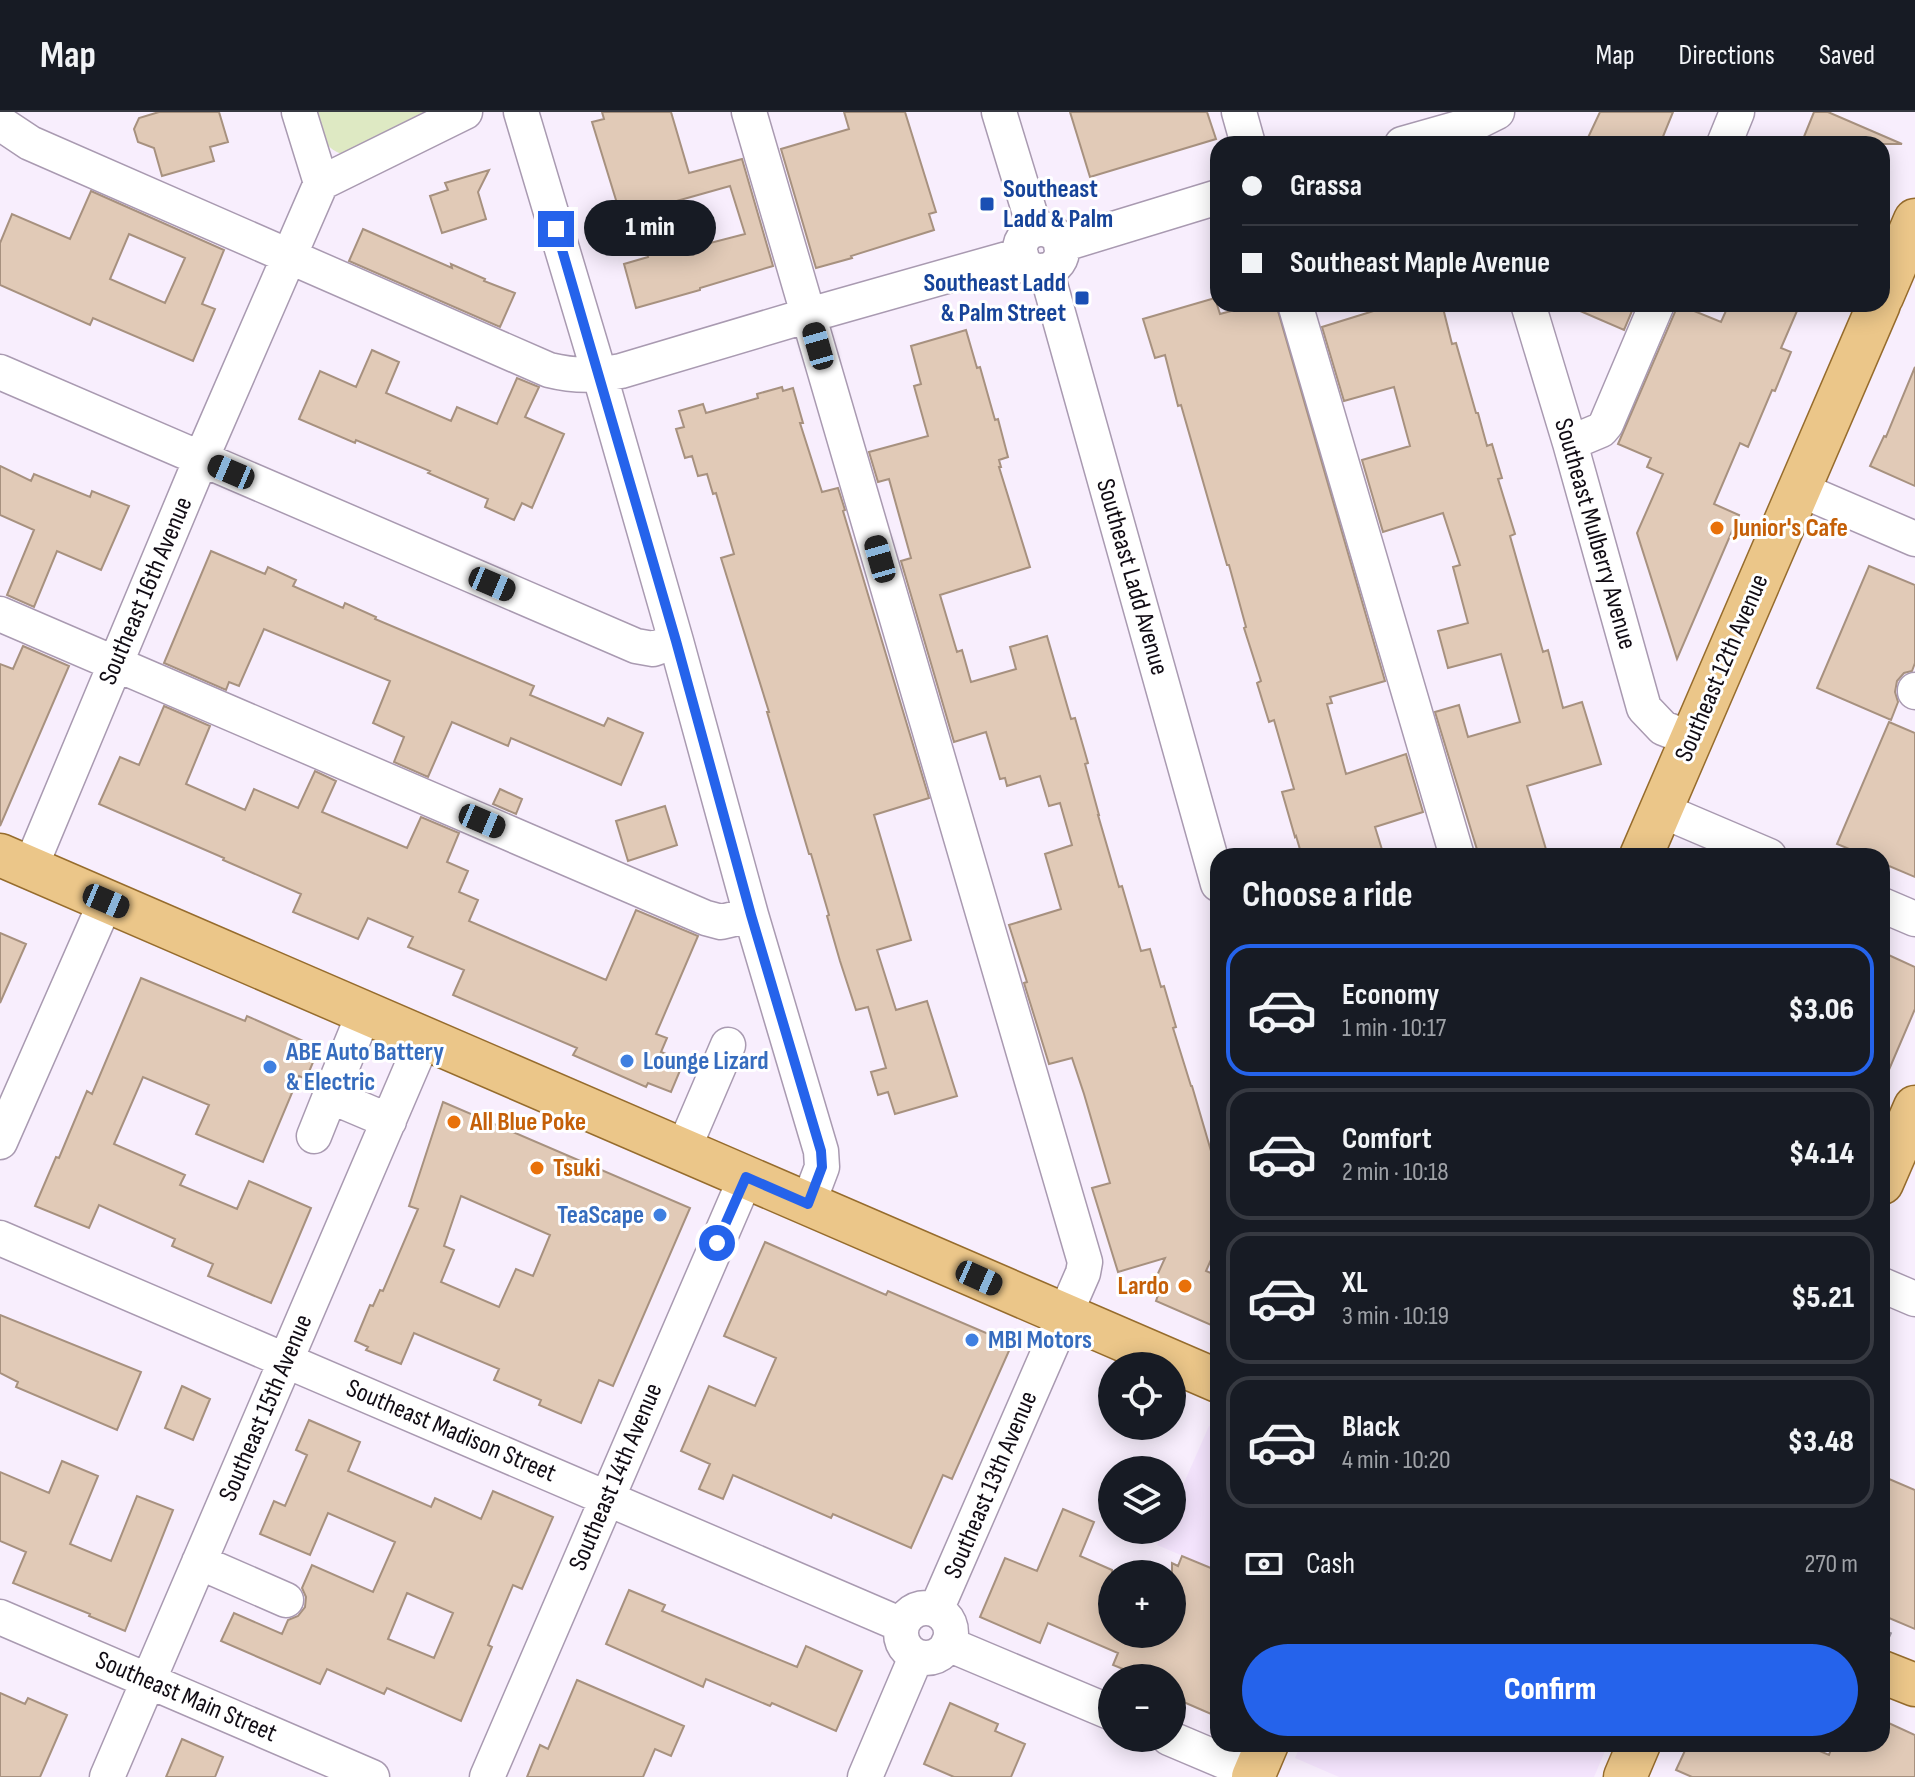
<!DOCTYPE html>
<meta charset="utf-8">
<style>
:root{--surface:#171b24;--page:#242831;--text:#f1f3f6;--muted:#9ea1a6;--line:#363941;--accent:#2563eb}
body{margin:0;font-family:"Sofia Sans Condensed",sans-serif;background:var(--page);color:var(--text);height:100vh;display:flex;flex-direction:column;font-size:30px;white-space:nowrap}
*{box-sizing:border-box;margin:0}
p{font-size:26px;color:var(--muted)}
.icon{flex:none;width:44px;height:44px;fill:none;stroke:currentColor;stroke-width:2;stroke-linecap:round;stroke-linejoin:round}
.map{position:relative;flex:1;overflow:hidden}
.sheet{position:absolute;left:1210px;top:736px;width:680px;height:904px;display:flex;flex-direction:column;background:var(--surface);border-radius:24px;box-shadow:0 4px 20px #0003}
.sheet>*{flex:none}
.guide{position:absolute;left:1210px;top:24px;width:680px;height:176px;border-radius:24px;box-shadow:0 4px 20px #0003;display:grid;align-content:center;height:176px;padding:0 32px;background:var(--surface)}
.tools{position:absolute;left:1098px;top:1240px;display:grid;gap:16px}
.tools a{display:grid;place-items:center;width:88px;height:88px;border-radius:50%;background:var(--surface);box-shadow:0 4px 20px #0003;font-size:40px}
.end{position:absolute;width:36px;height:36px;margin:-18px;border:10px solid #2563eb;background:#fff;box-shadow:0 0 0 4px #fff}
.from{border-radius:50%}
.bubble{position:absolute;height:56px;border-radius:28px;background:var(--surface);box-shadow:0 4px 20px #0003;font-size:26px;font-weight:800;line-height:56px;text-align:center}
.car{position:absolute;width:24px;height:48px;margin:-24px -12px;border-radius:10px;box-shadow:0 0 6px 2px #0007;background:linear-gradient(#222 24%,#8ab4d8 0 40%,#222 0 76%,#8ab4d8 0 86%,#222 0)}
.guide b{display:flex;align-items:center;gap:28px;height:76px;font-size:30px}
.guide b+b{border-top:2px solid var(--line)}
.guide i{width:20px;height:20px;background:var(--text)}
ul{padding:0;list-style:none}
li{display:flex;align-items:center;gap:24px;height:132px;margin:0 16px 12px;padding:0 16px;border:4px solid var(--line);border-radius:24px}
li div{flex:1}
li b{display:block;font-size:30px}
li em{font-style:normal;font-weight:800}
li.on{border-color:var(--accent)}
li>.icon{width:72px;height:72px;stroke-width:1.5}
h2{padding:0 32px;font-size:36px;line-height:96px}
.pay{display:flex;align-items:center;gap:20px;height:88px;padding:0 32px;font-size:30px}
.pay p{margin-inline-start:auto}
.primary-button{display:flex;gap:16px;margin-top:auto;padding:16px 32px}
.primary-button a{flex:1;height:92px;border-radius:48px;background:var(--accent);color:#fff;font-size:32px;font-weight:800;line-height:92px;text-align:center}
header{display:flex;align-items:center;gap:48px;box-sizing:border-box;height:112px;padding:0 40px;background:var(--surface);border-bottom:2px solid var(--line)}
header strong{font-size:38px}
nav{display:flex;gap:44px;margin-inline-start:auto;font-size:28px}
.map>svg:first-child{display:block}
.built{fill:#f4e4fd}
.green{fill:#dee9c3}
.building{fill:#e1cab7;stroke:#a7917f;stroke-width:2;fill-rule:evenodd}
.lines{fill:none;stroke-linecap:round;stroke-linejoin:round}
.minor-casing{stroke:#a99ab1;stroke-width:37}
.major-casing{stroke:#966c2d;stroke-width:45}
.path{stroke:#9f97a4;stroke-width:5;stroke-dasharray:2 6;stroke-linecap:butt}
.minor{stroke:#fff;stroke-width:34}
.major{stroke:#ebc689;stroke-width:42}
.route{stroke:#2563eb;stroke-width:10}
.transit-dot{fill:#1a4fb4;stroke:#fff;stroke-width:3}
.food-dot{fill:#e8710a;stroke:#fff;stroke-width:3}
.shop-dot{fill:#3f7fe0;stroke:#fff;stroke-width:3}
.labels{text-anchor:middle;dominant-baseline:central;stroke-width:6;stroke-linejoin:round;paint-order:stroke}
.transit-label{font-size:26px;font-weight:bold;fill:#164399;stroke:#fff;text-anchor:start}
.food-label{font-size:26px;font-weight:bold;fill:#c56008;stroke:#fff;text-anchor:start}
.street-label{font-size:26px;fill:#110c14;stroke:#fff}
.shop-label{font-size:26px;font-weight:bold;fill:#366cbe;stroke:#fff;text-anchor:start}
</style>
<header>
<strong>Map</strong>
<nav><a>Map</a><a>Directions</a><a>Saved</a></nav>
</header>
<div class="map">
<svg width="1915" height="1665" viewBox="0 0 1915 1665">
<rect width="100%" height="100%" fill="#f8eefd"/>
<path class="built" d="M1209,1314L1218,1318V1459L1157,1433L1163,1418H1172V1398Z
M1301,1632H1608L1594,1665H1339L1295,1646Z"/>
<path class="green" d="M315,0H431L343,42C322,37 321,18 315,0Z"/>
<path class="building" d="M159,0H219L228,30L210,35L214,49L162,64L154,36L138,30L134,17L139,6Z
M602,0H671L689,61L742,47L773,154L700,176V178L636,196L624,152L648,145L635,100L632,101L631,98L620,101L592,10L604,7ZM730,74L745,122L691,136L690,135L678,138L666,92Z
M844,0H905L936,100L929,102L934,118L851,144L852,146L816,156L781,37L849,17Z
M1070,0H1207L1216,27L1090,65Z
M1600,0H1673L1660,32H1585Z
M1814,0H1828L1902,32H1801Z
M489,58L478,80L486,107L442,121L430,84L448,78L445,71Z
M91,79L224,138L202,192L215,197L193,249L93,206L90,213L0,173V131L12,102L70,127ZM129,122L185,146L165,191L110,167Z
M363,117L452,156L451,152L485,167L484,169L515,181L500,215L349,149Z
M1215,186L1220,202L1257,192H1276L1385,569L1330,585L1332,591L1327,592L1346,662L1406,642L1423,700L1375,715L1384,744H1302L1296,724L1295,725L1282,680L1294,677L1274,608L1269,610L1257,571L1261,569L1244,516L1246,515L1229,453H1227L1181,293L1178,294L1165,243L1155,246L1143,207Z
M1396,192H1442L1452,232L1456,231L1476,301H1478L1487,334L1492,332L1502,366L1498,367L1515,422L1510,424L1543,540L1548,538L1563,596L1582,590L1601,652L1527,674L1548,744H1479L1435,600L1459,593L1468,625L1520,610L1501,542L1448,556L1438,519L1468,511L1453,455L1460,453L1443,401L1383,420L1362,348L1410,334L1394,275L1344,289L1322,215Z
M1564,192H1635L1624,218Z
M1677,192L1721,210L1729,192H1800L1781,236L1791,240L1775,279L1772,278L1748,335L1740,331L1714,392L1739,403L1677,547L1637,421L1663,362L1647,355L1651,346L1618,332L1675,200Z
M966,218L977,256L980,255L995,308L998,307L1008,345L999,348L1001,355H999L1030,455L940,483L957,540L962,538L971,570L1016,557L1010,535L1047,524L1071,607L1075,606L1088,651L1085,652L1099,703H1098L1119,775L1122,774L1141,839L1150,837L1161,875L1164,874L1176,915L1173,916L1191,974H1192L1218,1063V1132L1206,1159L1218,1164V1216L1156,1189L1158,1183L1150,1179L1165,1146L1118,1160L1092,1076L1110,1071L1084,982L1072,946L1049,952L1024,871L1027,870L1009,813L1061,797L1045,742L1072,733L1060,691L1049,694L1040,664L1007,674L1005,666L1000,667L986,620L954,630L901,449L911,446L889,367L878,370L869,340L928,324L914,274L921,272L911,234Z
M372,238L399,250L386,281L451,309L457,295L497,312L517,266L539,275L525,305L564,322L532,396L522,391L514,408L485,395L488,387L428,361L430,359L356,328L355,331L299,307L320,259L356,275Z
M1915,255V374L1870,354L1884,324L1886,325Z
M782,275L783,279L793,276L803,311H800L822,380L838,376L845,398L843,399L929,686L874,703L911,828L877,838L896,898L927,889L957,984L895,1002L888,980L878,983L871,960L886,956L868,895L856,898L840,849L827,804L829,803L811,742H809L767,600H769L721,446L734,442L716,381L713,382L707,362L698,364L692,344L685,346L676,317L684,315L679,299L703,292L706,301L758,286L757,282Z
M0,354L31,369L34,362L90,385L92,379L129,394L101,458L57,439L34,495L7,483L34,418L0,403Z
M211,439L265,462L268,455L296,468L293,474L343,496L345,491L376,505L375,507L534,574L530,583L604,614L608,606L643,621L621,673L511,626L508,634L452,610L428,665L394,650L404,625L373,611L390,569L264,517L239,574L229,570L226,578L164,551Z
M1869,454L1915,473V551L1912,559L1904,561L1897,569L1895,580L1898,590L1891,608L1817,576Z
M23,534L69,554L0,714V552L13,557Z
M164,594L210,614L186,672L245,698L254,677L298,696L315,659L336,669L322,700L407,736L421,705L459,721L447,750L468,759L459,780L478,788L469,809L606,868L636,798L698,824L656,922L667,926L661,940L684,949L671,980L648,971L646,975L573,943L577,936L453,883L464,858L408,835L413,825L368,806L358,827L293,800L301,782L223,748L224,746L99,692L120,645L139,653Z
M1889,610L1915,621V765L1882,751V744H1866L1837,732Z
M500,677L522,687L516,702L493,692Z
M665,694L677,733L628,749L616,709Z
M0,821L26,832L0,891Z
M1882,840L1915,855V897L1882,974Z
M141,866L245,909L247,904L319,936L306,967L299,964L263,1050L196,1022L209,993L143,965L114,1032L185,1063L180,1073L237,1097L249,1069L311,1096L271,1191L208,1164L213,1152L172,1134L175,1127L99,1093L89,1116L35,1094L56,1045L59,1046L87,979L92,982Z
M443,990L690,1096L613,1274L599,1268L581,1311L539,1293L541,1288L494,1268L499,1257L414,1221L401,1252L366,1238L368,1235L355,1229L370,1193L373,1194L380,1178L383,1179L418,1097L409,1094ZM461,1084L550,1123L533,1164L516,1157L499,1195L441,1170L454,1138L444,1134Z
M765,1130L886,1183L888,1179L1012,1232L952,1367L943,1363L911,1436L833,1402L831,1406L733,1363L723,1387L699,1377L710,1352L681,1339L709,1274L755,1294L776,1246L724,1224Z
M0,1203L141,1260L117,1318L16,1275L18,1270L0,1261Z
M182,1274L210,1287L193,1328L165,1316Z
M309,1308L360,1330L348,1359L431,1395L435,1386L481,1407L493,1379L553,1405L522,1477L513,1473L488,1533L492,1535L461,1609L387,1576L384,1582L327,1557L320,1572L221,1529L234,1501L282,1522L288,1508L298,1504L305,1495L306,1485L302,1476L312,1453L373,1480L395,1430L328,1401L310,1443L260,1422L274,1389L285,1394L307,1343L296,1338ZM407,1481L453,1501L434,1546L388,1527Z
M62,1349L98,1364L70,1432L111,1449L137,1384L173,1398L125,1519L89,1504L90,1502L13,1471L26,1440L0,1429V1360L49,1381Z
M1882,1364L1915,1378V1517L1882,1503Z
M1063,1397L1094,1410L1080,1444L1112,1458V1522H1172V1451L1178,1454L1182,1444L1218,1459V1605L1172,1585V1566H1145L1113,1553L1118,1541L1048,1511L1040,1531L980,1505L1005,1446L1037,1459Z
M629,1478L665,1493L662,1499L797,1555L806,1534L862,1559L836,1619L772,1591L770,1594L706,1567L703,1575L606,1532Z
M577,1568L684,1614L671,1644L655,1637L643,1665H527L540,1633L548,1637Z
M0,1581L25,1592L28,1586L67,1603L40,1665H0Z
M950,1591L998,1612L995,1619L1025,1632L1011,1665H954L924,1652Z
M1882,1608L1915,1623V1665H1692L1676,1658L1688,1632H1803L1829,1643L1833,1632H1882Z
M182,1627L223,1645L215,1665H166Z"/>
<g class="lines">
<g class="minor-casing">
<path id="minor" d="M299,0L321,71
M521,0L600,264L676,529L751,803L821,1039L822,1055L808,1092
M749,0L1085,1150L1083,1161L936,1498
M999,0L1035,118
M1239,0L1248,32
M0,11L30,31L549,258C573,264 598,264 621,259L809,203L1021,143
M1402,32L1473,12L1497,0
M1724,32L1737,0
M1020 138a21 21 0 1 1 42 0a21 21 0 1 1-42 0Z
M1061,133L1218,85
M1046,158L1218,772
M1295,192L1457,744
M1528,192L1570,331L1644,596L1663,616L1691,627
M0,260L636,534L653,537L676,529
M1570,331L1601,318L1606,312L1657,192
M1799,377L1915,427
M0,502L706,806L721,810L751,803
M1915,578V580
M1661,698L1769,744
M30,756L201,347L321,71L465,0
M1882,793L1915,807
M364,901L330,984L389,1009
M314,1024L330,984
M0,1030L106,789
M683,1038L728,933
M0,1126L902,1513
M1882,1173L1915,1187
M199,1450L286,1488
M901 1521a25 25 0 1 1 50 0a25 25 0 1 1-50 0Z
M0,1505L372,1665
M948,1532L1112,1601
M1169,1626L1254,1662
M107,1665L424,926
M487,1665L746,1065
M865,1665L916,1545"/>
</g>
<g class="major-casing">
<path id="major" d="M1882,185L1915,108
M0,743L1218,1269
M1641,744L1879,192
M1882,1071L1915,995
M1882,1560L1915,1573
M1253,1665L1267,1632
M1625,1665L1639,1632"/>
</g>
<path class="path" d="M1882,1519L1896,1525"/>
<use href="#minor" class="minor"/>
<use href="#major" class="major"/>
</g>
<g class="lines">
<path class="route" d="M556,117L676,529L751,803L821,1039L822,1055L808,1092L746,1065L717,1131"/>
</g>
<g class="transit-dot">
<rect x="979" y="84" width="16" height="16" rx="4"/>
<rect x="1074" y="178" width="16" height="16" rx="4"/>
</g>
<g class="food-dot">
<circle cx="1717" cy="416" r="8"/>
<circle cx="454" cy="1010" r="8"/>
<circle cx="537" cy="1056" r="8"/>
<circle cx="1185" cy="1174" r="8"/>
</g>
<g class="shop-dot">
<circle cx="627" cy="949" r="8"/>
<circle cx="270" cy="955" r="8"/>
<circle cx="660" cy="1103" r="8"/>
<circle cx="972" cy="1228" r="8"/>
</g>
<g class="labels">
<g class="transit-label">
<text x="1003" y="77">Southeast<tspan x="1003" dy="30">Ladd &amp; Palm</tspan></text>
<text x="1066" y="171" text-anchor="end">Southeast Ladd<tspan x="1066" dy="30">&amp; Palm Street</tspan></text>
</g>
<g class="food-label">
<text x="1733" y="416">Junior's Cafe</text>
<text x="470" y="1010">All Blue Poke</text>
<text x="553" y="1056">Tsuki</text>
<text x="1169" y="1174" text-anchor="end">Lardo</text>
</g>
<g class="street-label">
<text transform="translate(1595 422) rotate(74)">Southeast Mulberry Avenue</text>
<text transform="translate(1132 465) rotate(74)">Southeast Ladd Avenue</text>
<text transform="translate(146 479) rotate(-67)">Southeast 16th Avenue</text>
<text transform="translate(1722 556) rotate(-67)">Southeast 12th Avenue</text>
<text transform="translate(266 1296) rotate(-67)">Southeast 15th Avenue</text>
<text transform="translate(451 1319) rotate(23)">Southeast Madison Street</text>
<text transform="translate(616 1365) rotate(-67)">Southeast 14th Avenue</text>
<text transform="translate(991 1373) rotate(-67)">Southeast 13th Avenue</text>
<text transform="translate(186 1585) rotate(23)">Southeast Main Street</text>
</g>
<g class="shop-label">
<text x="286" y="940">ABE Auto Battery<tspan x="286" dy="30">&amp; Electric</tspan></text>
<text x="643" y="949">Lounge Lizard</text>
<text x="644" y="1103" text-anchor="end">TeaScape</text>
<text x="988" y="1228">MBI Motors</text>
</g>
</g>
</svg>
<div class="tools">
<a><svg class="icon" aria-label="locate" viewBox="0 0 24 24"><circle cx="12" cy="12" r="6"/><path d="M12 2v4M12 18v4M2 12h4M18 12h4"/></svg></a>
<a><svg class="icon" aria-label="layers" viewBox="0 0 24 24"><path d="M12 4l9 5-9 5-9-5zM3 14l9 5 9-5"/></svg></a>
<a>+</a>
<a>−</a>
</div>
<i class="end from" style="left:717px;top:1131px"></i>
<i class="end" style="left:556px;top:117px"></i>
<div class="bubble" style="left:584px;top:88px;width:132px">1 min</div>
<i class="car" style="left:818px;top:234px;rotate:344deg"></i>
<i class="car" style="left:231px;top:360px;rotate:293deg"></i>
<i class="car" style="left:880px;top:447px;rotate:344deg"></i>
<i class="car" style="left:492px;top:472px;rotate:113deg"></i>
<i class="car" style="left:482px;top:709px;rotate:113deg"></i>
<i class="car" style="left:106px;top:789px;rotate:113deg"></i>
<i class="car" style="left:979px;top:1166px;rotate:114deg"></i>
<div class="guide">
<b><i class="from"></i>Grassa</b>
<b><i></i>Southeast Maple Avenue</b>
</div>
<section class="sheet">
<h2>Choose a ride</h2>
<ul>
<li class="on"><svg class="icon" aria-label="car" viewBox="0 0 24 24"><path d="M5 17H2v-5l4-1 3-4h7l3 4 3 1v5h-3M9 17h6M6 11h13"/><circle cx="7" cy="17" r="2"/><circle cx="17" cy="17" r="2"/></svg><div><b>Economy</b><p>1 min · 10:17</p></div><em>$3.06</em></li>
<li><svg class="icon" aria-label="car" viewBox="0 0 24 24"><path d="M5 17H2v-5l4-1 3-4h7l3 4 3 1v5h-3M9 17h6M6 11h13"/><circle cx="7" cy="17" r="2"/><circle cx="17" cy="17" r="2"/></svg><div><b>Comfort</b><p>2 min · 10:18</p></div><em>$4.14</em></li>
<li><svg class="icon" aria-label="car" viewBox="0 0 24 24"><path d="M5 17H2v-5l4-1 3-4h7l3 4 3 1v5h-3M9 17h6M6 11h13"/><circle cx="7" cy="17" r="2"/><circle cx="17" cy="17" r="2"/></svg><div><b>XL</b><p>3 min · 10:19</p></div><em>$5.21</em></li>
<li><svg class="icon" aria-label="car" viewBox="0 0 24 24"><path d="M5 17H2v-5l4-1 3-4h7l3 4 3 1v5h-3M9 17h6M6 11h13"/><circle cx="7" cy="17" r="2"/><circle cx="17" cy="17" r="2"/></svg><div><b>Black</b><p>4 min · 10:20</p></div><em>$3.48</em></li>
</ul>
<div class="pay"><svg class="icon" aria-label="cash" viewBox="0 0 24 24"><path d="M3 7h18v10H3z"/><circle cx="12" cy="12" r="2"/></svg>Cash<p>270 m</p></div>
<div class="primary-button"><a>Confirm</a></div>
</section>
</div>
